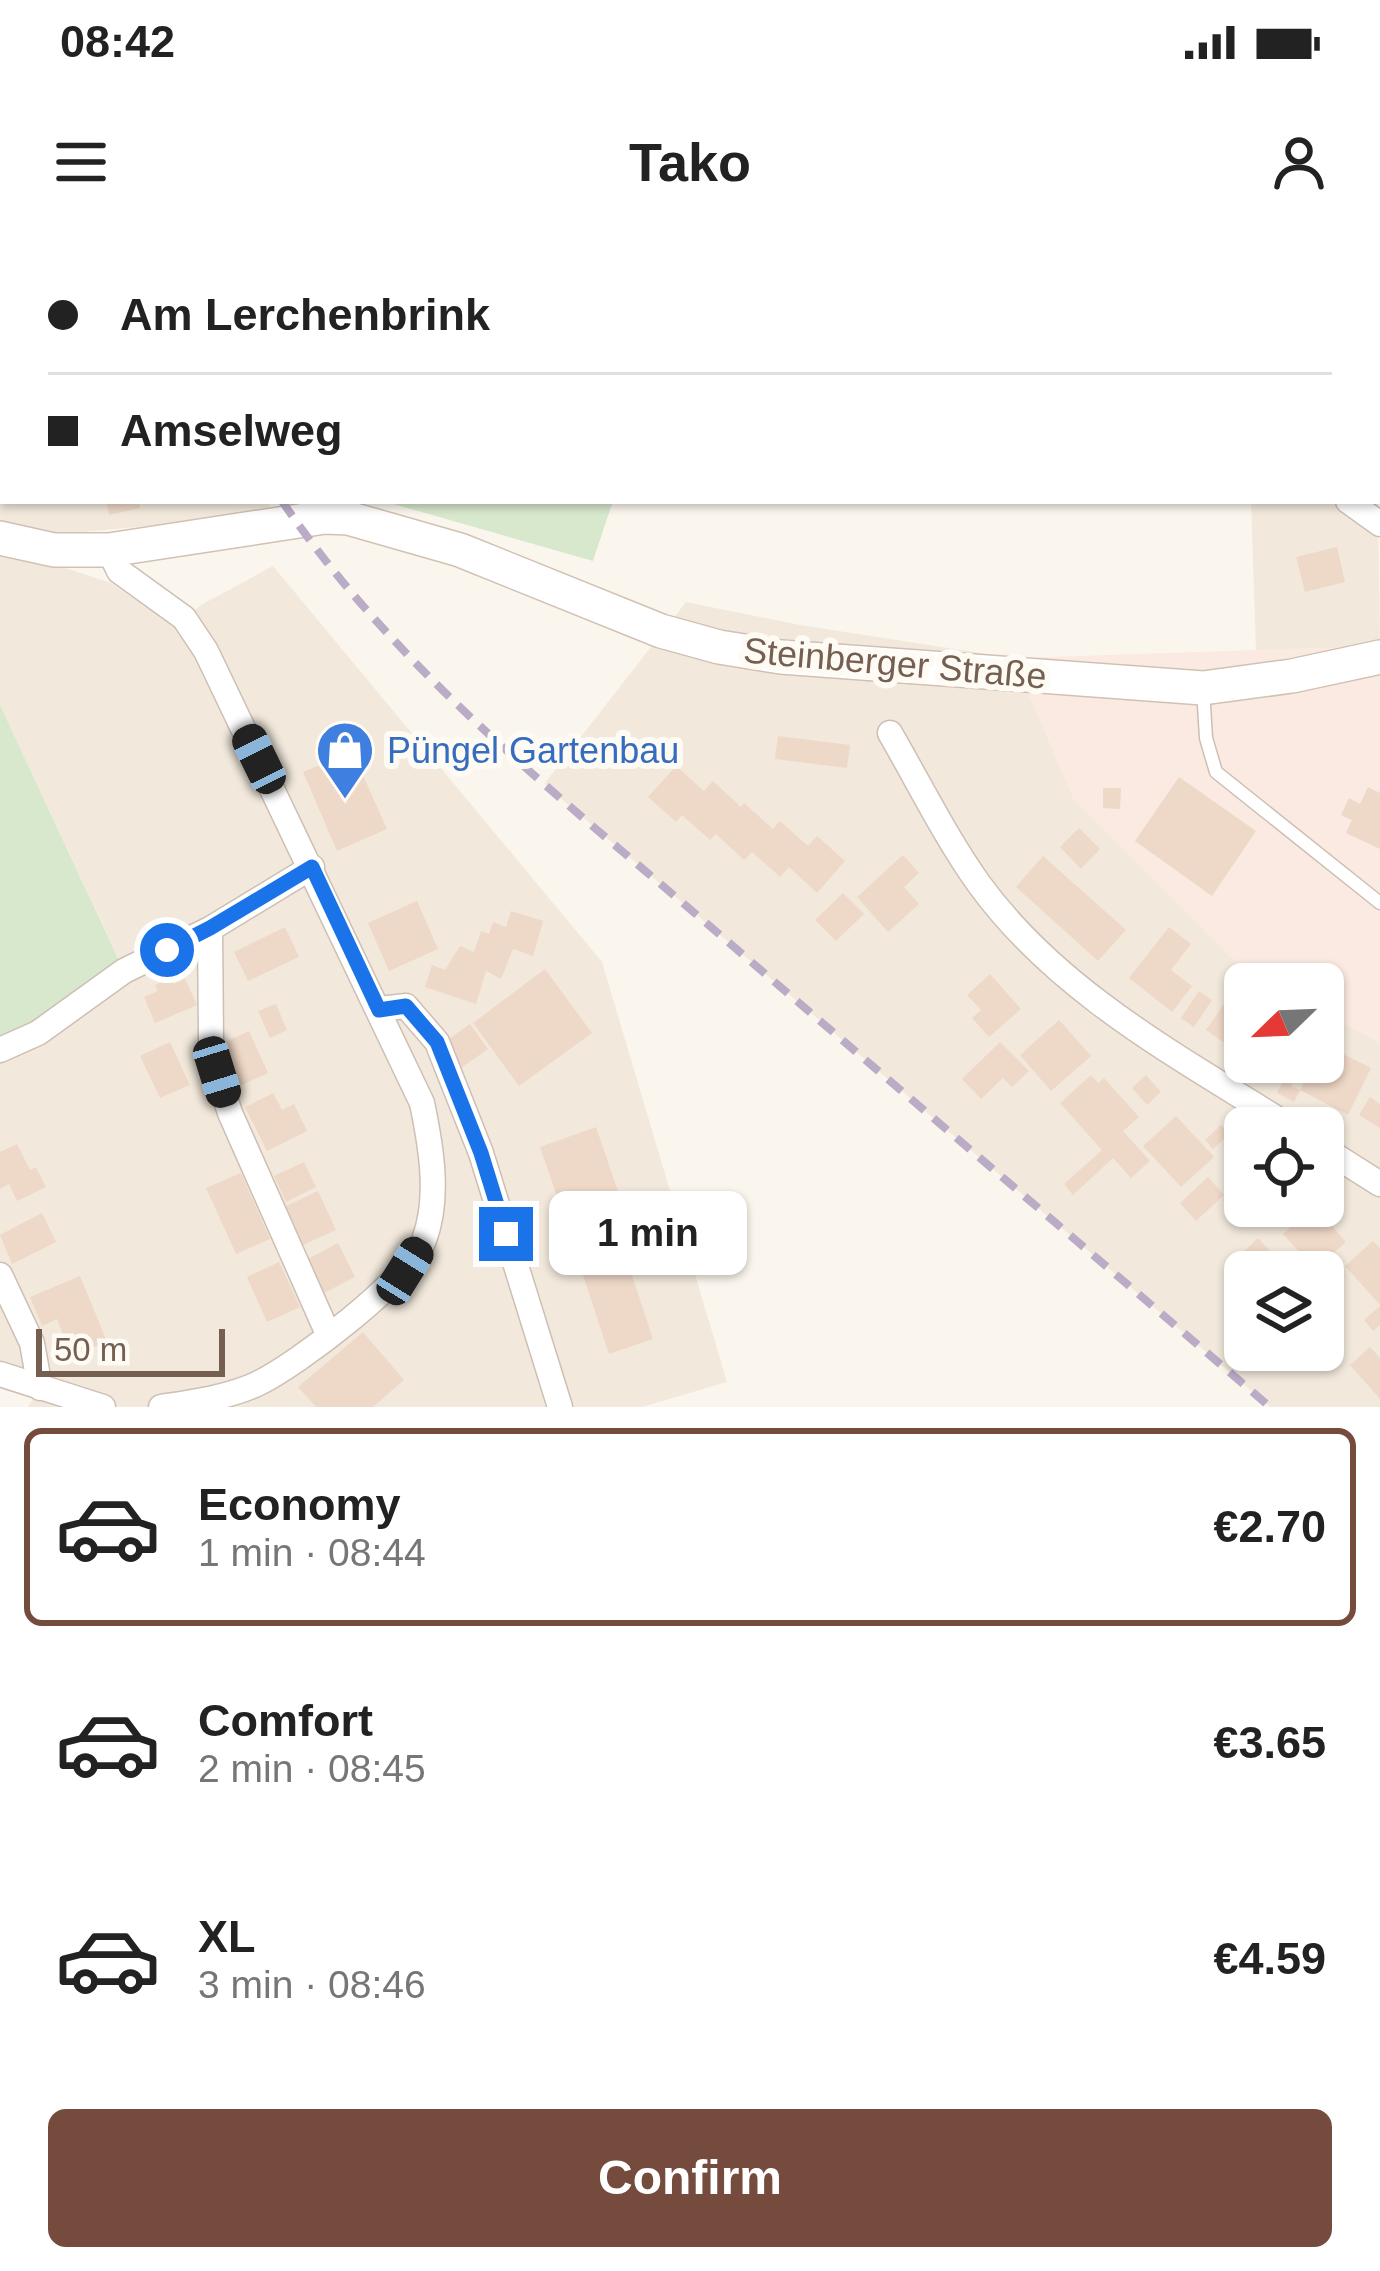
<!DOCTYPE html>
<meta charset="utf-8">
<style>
:root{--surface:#fff;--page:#f6f6f6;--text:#222;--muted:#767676;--line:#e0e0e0;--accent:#744b3d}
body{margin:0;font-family:Arial,sans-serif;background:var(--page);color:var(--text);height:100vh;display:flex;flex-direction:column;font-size:45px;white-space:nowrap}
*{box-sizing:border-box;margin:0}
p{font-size:39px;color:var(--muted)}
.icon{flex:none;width:66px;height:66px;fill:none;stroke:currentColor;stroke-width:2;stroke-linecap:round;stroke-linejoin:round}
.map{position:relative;height:1167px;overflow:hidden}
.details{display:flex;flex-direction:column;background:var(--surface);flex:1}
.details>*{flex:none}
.top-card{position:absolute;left:0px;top:0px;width:1380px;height:264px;box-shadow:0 3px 9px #0004;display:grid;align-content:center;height:264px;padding:0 48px;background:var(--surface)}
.needle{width:78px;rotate:247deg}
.fabs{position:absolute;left:1224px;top:723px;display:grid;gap:24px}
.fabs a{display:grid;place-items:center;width:120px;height:120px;border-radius:18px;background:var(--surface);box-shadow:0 3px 9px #0004;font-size:60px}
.scale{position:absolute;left:36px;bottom:30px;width:189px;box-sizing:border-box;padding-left:12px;border:6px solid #755f51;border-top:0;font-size:33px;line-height:42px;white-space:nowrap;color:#755f51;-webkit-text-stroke:9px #fefaf4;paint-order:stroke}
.end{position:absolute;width:54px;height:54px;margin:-27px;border:15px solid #1a73e8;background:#fff;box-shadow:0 0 0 6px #fff}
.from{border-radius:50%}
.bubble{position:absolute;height:84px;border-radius:18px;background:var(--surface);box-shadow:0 3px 9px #0004;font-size:39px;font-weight:600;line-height:84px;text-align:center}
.car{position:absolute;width:36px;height:72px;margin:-36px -18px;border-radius:15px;box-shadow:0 0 9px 3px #0007;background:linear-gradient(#222 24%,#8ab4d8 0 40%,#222 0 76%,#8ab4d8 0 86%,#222 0)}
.top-card b{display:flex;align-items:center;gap:42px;height:114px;font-size:45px}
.top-card b+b{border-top:3px solid var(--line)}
.top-card i{width:30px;height:30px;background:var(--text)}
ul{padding:21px 0 0;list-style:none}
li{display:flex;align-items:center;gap:36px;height:198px;margin:0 24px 18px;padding:0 24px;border:6px solid transparent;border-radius:18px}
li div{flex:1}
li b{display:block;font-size:45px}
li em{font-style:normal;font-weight:600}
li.current{border-color:var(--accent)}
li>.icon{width:108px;height:108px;stroke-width:1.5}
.primary-button{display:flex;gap:24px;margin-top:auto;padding:24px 48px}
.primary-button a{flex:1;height:138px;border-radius:18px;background:var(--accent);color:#fff;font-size:48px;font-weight:600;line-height:138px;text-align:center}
.status{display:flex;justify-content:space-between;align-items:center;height:84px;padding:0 60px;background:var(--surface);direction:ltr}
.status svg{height:33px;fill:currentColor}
header{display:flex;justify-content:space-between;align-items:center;height:156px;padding:0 48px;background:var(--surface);font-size:54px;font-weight:600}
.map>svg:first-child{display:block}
.residential{fill:#f2e9dc;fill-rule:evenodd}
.commercial{fill:#faeae2}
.green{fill:#d7e8cc}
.building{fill:#eed8c7}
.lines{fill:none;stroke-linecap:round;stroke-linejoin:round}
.lane-casing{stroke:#cdbfb3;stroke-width:15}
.street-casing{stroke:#cdbfb3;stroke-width:27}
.secondary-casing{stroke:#d2c1b3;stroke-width:36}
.lane{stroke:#fff;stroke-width:12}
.street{stroke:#fff;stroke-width:24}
.secondary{stroke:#fff;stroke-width:33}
.rail{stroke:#baabc6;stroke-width:8;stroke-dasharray:18 12;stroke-linecap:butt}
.route{stroke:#1a73e8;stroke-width:15}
.labels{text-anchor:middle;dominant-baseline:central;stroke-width:12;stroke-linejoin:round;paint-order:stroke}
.street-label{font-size:36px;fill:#755f51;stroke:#fefaf4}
.shop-label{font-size:36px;fill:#366cbe;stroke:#fefaf4;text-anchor:start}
</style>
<div class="status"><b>08:42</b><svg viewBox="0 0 49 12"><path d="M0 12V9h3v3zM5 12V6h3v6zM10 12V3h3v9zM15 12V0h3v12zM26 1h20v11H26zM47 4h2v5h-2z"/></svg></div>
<header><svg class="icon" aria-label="menu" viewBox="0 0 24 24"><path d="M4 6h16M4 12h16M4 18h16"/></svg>Tako<svg class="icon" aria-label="person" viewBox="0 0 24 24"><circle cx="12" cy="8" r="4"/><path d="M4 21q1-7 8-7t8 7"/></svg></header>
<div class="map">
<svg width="1380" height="1167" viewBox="0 0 1380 1167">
<rect width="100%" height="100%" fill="#fbf6ed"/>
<path class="residential" d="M0,0L140,3H3V261H266L270,267L227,279L48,295L0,280Z
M1377,202L1380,406L1256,412L1251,261H1377Z
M0,314L50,323L111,343L174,386L201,365L273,326L602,722L727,1142L642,1167H28L39,1149L0,1134V810L124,730L0,465Z
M686,362L800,385L1013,418L1240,727L1272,744H1245V822H1323V772L1380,803V1167H1270L544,544ZM1245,888H1323V966H1245ZM1245,1032H1323V1110H1245Z"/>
<path class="commercial" d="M1380,406V803L1323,772V744H1272L1240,727L1074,560L1013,418Z"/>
<path class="green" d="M373,0H705L370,3Z
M383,261H613L593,321Z
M0,465L124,731L0,809Z"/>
<path class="building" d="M106,261H139L140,268L109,275Z
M1337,307L1345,342L1305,352L1296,317Z
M778,496L850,505L847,528L775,519Z
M352,511L387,589L337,611L303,532Z
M676,526L704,551L713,541L741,567L744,563L773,589L780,581L808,606L817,596L845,621L817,653L789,627L780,637L752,612L744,620L716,594L710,600L682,575L676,582L648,557Z
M1179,537L1256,591L1212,656L1135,601Z
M1368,547L1380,553V609L1346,593L1352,580L1341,575L1349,558L1360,564Z
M1103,548H1121L1120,569L1103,568Z
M1079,588L1100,609L1081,629L1060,607Z
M903,615L919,633L904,647L919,664L888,692L857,657Z
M1043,616L1126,690L1098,721L1016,647Z
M843,653L864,674L836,701L815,680Z
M417,661L438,709L389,731L368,683Z
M511,671L543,681L533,716L513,709L501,739L486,731L476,764L425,747L432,725L445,730L460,706L474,712L481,691L489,694L493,682L506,687Z
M285,687L299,717L248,741L234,712Z
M1169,687L1191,704L1171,730L1192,746L1172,772L1129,738Z
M545,729L592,793L519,846L473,783Z
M990,734L1021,769L989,797L972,778L981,770L967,755Z
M171,738L174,744L185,739L197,765L155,783L144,757L158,751L155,745Z
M1199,751L1212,760L1194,787L1181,778Z
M1229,757L1245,768V817L1206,790Z
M276,764L287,790L270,798L258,771Z
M1059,780L1091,816L1051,851L1020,815Z
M470,784L488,809L461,828L443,803Z
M249,791L268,833L240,846L221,804Z
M170,802L190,845L160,858L140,816Z
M1000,802L1029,831L1012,847L1003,838L981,859L962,839Z
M1323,804L1371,828L1348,875L1300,850L1314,822H1323Z
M1268,822H1304L1291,846L1300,850L1294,862L1277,853L1285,838L1265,827Z
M1091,835L1098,843L1104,838L1139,877L1123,891L1150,921L1131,938L1113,918L1073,955L1064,944L1102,910L1060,863Z
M1146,835L1161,852L1147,865L1132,848Z
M273,853L282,870L294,864L307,891L267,911L245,867Z
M1370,857L1380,864V888L1359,875Z
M1176,876L1214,917L1181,947L1143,906Z
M1221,885L1230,894L1213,909L1205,900Z
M596,887L621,960L565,980L540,907Z
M17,904L30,930L36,927L46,947L17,961L9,944L0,949V912Z
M304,922L316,947L286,962L274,936Z
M241,933L270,999L236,1014L206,948Z
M1245,935V966H1277L1255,985L1226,952Z
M1208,937L1224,955L1196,981L1180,963Z
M318,951L336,990L303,1005L286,966Z
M1314,966L1346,1002L1315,1029L1283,994Z
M42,973L56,1002L12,1024L0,995Z
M1258,998L1280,1022L1270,1032H1245V1036L1232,1023Z
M1373,1001L1380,1008V1065L1345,1026Z
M338,1003L355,1037L324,1053L308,1019Z
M624,1011L653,1099L609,1114L580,1026Z
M279,1022L300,1067L267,1082L247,1037Z
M80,1036L107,1102L71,1116L57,1079L42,1086L30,1057Z
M1380,1066V1085L1373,1091L1364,1080Z
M363,1092L404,1140L373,1167H316L298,1147Z
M1370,1107L1380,1118V1159L1350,1125Z"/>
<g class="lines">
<g class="lane-casing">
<path id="lane" d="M1080,0L1084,3
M1377,202L1380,205
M1203,449L1206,498L1216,532L1380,663"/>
</g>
<g class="street-casing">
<path id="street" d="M787,0L796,3
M1348,261L1380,284
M109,310L119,331L184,378L206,411L422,863C431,906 440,958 424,1000C409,1040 299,1123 259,1143C230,1157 193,1162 161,1167
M890,493C919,543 946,598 979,644C1058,753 1181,818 1292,888
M210,689L211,800L217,832L230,873L328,1094
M379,769L406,766L437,802L481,913L560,1167
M0,810L38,793L124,731L210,689L312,627
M1323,908L1380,944
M0,1035L32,1103L40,1148
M0,1134L103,1167"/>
</g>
<g class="secondary-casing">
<path id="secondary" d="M0,298L54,310H109L325,277L348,278L460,310L661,391L719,407L781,417L1203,448L1292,436L1380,417"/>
</g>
<use href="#lane" class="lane"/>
<use href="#street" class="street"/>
<use href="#secondary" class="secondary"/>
<path class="rail" d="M153,0L154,3
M282,261C395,428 553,551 705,682C893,844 1082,1005 1270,1167"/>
</g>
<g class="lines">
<path class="route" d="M167,710L210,688L312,627L379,770L406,766L437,802L481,913L506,994"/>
</g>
<defs>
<g id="shop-pin" transform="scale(3)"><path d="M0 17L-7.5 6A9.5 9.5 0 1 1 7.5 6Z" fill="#3f7fe0" stroke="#fefaf4"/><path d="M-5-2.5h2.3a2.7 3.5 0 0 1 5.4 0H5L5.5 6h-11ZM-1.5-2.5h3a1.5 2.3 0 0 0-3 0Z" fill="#fff"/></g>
</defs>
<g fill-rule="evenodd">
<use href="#shop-pin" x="345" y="510"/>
</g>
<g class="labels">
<g class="street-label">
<text transform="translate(895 423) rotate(5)">Steinberger Straße</text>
</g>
<g class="shop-label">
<text x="387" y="510">Püngel Gartenbau</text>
</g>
</g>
</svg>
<div class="fabs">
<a><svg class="needle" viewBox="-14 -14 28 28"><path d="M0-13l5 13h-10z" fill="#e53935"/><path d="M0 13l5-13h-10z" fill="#767676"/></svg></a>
<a><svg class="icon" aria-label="locate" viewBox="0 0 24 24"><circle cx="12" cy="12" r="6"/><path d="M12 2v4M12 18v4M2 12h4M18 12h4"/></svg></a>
<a><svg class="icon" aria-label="layers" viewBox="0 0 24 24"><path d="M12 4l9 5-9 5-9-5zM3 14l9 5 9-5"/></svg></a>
</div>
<div class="scale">50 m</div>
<i class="end from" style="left:167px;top:710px"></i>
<i class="end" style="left:506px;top:994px"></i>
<div class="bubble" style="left:549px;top:951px;width:198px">1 min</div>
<i class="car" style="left:259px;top:519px;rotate:334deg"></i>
<i class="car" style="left:217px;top:832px;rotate:163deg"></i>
<i class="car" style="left:405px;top:1031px;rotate:32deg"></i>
<div class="top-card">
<b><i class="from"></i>Am Lerchenbrink</b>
<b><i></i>Amselweg</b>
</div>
</div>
<section class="details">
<ul>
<li class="current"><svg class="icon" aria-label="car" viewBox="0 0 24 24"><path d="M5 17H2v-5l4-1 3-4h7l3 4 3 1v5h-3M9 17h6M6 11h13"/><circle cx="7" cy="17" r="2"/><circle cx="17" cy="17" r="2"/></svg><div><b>Economy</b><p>1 min · 08:44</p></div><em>€2.70</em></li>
<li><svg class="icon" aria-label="car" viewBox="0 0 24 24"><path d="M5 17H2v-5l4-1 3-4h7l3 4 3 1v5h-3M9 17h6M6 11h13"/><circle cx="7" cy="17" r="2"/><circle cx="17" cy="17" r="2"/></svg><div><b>Comfort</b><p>2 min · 08:45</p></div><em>€3.65</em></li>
<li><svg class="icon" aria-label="car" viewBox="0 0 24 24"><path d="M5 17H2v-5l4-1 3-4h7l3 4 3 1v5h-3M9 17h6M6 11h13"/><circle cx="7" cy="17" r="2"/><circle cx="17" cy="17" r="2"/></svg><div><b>XL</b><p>3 min · 08:46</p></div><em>€4.59</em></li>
</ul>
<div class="primary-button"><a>Confirm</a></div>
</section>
